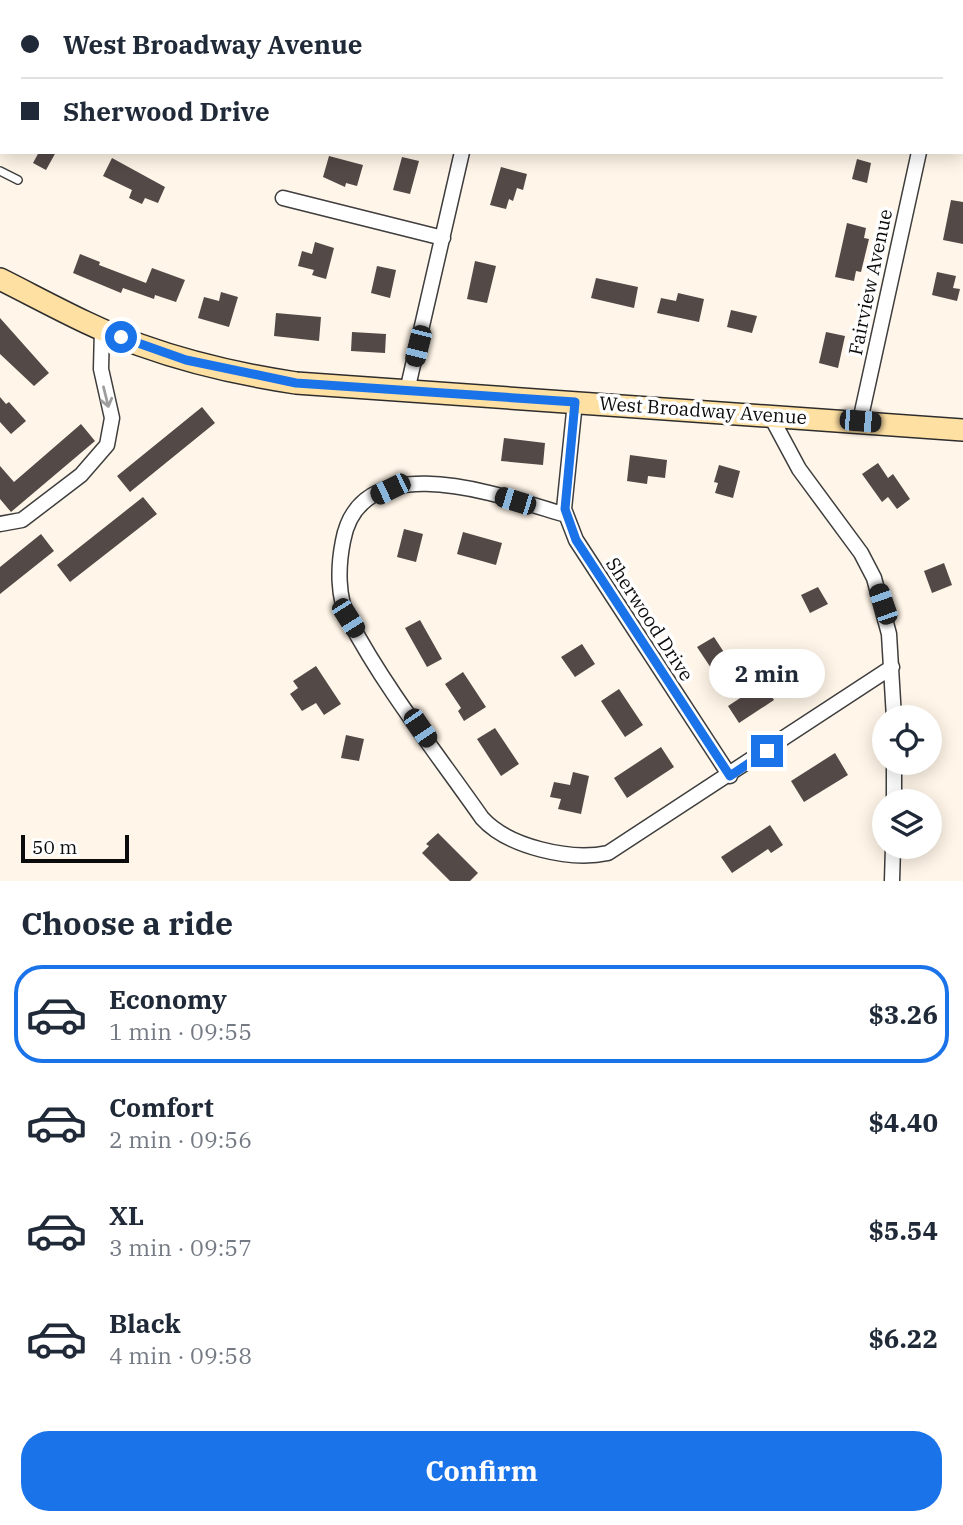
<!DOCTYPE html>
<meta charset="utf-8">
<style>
:root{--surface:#fff;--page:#f6f6f7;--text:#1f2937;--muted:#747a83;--line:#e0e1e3;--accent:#1a73e8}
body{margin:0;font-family:"IBM Plex Serif",serif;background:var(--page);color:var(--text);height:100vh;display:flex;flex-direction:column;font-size:26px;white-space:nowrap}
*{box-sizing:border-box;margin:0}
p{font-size:23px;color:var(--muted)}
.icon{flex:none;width:38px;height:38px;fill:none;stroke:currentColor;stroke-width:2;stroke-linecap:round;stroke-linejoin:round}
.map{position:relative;height:881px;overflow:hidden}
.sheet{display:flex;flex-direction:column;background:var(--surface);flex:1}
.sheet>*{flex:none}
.banner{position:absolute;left:0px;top:0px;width:964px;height:154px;box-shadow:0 4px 18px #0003;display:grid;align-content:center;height:154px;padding:0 21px;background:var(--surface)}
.controls{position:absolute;left:872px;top:705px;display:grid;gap:14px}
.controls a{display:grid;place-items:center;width:70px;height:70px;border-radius:50%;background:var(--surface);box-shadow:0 4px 18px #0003;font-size:35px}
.scale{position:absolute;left:21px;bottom:18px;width:108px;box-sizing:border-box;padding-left:7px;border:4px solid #0b0b0b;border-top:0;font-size:19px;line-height:24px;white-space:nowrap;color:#0b0b0b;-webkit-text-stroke:5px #fff;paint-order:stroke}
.end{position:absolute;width:32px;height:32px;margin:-16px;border:9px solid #1a73e8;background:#fff;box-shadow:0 0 0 4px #fff}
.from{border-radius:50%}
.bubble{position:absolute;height:49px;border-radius:24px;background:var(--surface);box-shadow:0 4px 18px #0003;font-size:23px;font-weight:800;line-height:49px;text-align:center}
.car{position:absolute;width:21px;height:42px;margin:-21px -10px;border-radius:9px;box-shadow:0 0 5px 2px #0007;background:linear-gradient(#222 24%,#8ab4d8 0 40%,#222 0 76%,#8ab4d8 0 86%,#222 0)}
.banner b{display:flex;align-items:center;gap:24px;height:66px;font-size:26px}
.banner b+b{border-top:2px solid var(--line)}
.banner i{width:18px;height:18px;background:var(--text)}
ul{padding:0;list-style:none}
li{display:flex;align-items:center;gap:21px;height:98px;margin:0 14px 10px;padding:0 7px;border:4px solid transparent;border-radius:28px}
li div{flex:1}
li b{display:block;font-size:26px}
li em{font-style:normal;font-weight:800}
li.selected{border-color:var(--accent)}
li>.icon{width:63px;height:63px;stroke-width:1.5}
h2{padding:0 21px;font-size:32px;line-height:84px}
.cta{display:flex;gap:14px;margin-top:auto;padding:14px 21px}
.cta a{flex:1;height:80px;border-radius:28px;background:var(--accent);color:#fff;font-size:28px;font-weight:800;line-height:80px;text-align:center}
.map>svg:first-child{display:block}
.building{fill:#534947}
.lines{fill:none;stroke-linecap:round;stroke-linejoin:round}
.service-casing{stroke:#3e3e3e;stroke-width:10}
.minor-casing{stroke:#3e3e3e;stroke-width:17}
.secondary-casing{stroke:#2d2d2d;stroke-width:24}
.service{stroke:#fff;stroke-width:7}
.minor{stroke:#fff;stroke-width:14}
.secondary{stroke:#ffe0a3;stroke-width:21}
.oneway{stroke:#9d9d9d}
.route{stroke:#1a73e8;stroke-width:9}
.labels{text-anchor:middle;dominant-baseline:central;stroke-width:7;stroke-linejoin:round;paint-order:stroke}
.street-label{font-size:19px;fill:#0b0b0b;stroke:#fff}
</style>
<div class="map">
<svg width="963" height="881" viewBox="0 0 963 881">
<rect width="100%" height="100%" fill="#fff5e8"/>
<path class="building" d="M39,152H56L46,170L33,163Z
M329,156L363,165L357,186L346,183L345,187L323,177Z
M402,157L419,161L410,194L393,190Z
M112,158L165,187L158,203L145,198L142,204L129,198L132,190L103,176Z
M857,159L871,163L867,183L852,179Z
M501,167L527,174L523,190L517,188L513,201L509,199L506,209L490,205Z
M951,200L963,202V244L943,240Z
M847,223L866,228L864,238L869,239L861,272L856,271L854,281L835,277Z
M315,242L334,248L326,279L312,275L314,270L298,266L302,251L312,254Z
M80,254L100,262L99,265L146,283L152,268L185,280L176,302L155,295L154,299L123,288L121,293L73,273Z
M475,261L496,266L487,303L467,299Z
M377,266L396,270L390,298L371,293Z
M937,272L956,276L953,288L960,289L957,301L932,295Z
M596,278L638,287L634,308L591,298Z
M221,292L238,297L229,327L198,318L204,297L219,301Z
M678,293L704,299L699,322L657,313L661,298L676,301Z
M731,310L757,316L752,333L727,327Z
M276,313L321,317L319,341L274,336Z
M0,318L49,373L34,386L0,354Z
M352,332L386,334L385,353L351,351Z
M826,332L845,336L838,368L819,363Z
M0,397L6,404L9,402L26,421L11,434L0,422Z
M202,407L215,423L130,492L117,476Z
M81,424L95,441L11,512L0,499V466L14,482Z
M504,438L545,443L543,465L501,461Z
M630,455L667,460L665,478L648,476L647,484L627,481Z
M878,463L888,478L893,474L910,499L897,509L888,497L882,502L862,474Z
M719,465L740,471L733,498L715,493L718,483L714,482Z
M143,497L157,514L70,582L57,565Z
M404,529L423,534L416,562L397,557Z
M463,532L502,543L496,565L457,554Z
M41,534L54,551L0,594V567Z
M944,563L952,585L932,593L924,571Z
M818,587L828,604L810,613L801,595Z
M420,620L442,659L427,667L405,628Z
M714,637L731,663L715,674L697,647Z
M582,644L595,664L575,677L561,657Z
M316,666L341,704L324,715L316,703L302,711L290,694L298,688L293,681Z
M463,672L486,707L464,721L458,711L461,708L445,684Z
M763,683L774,700L739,723L728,706Z
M619,689L643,725L625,737L601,701Z
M495,728L519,764L501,776L477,739Z
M346,735L364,739L359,761L341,758Z
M661,747L674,767L627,798L614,778Z
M835,753L848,775L804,802L791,781Z
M573,772L589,776L581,814L558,809L561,799L550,797L554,782L570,785Z
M770,825L783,845L771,853L768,849L732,873L721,857Z
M438,833L478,873L470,881H450L422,853L429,846L426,844Z"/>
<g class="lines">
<g class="service-casing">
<path id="service" d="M0,171L18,180"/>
</g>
<g class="minor-casing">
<path id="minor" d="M495,2V0
M951,2V0
M962,55H963
M0,61L2,62
M283,198L443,238
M407,391L462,152
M575,402L564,509L576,540L730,776
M770,415L799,469L861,553L874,578L889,634L894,718
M860,421L919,152
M566,515C507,498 361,442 343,541C338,566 337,597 349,620C384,687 438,755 482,818C508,847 570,861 608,853L892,667
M0,524L22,520L81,475L107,445L112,418L101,369L102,329
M894,802V763
M892,881L893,847"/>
</g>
<g class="secondary-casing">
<path id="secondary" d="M0,279C46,302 92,328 140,345C190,363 243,375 296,383L963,430"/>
</g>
<use href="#service" class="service"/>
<use href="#minor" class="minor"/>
<use href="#secondary" class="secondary"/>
</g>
<defs><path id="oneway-shaft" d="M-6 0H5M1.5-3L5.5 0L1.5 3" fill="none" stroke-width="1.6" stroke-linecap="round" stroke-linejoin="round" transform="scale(1.75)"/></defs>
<use class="oneway" href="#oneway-shaft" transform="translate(106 397) rotate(76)"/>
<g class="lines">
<path class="route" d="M121,337L186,360L296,383L575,402L565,509L576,540L730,776L767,751"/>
</g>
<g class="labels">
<g class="street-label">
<text transform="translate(870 282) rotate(-78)">Fairview Avenue</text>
<text transform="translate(703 410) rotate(4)">West Broadway Avenue</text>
<text transform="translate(650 619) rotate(57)">Sherwood Drive</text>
</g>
</g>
</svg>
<div class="controls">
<a><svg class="icon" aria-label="locate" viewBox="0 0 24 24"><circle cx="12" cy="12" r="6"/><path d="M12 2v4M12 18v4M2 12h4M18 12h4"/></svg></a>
<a><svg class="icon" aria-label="layers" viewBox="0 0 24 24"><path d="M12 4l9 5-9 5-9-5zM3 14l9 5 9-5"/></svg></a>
</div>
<div class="scale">50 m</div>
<i class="end from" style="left:121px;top:337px"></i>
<i class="end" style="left:767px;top:751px"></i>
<div class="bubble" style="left:709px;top:649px;width:116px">2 min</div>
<i class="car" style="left:418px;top:346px;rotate:194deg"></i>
<i class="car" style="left:860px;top:421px;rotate:95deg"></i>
<i class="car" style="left:390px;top:489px;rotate:244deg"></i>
<i class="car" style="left:515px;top:501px;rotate:287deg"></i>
<i class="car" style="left:883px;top:604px;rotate:341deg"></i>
<i class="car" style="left:348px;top:618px;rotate:148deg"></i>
<i class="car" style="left:420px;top:728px;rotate:146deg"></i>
<div class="banner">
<b><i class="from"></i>West Broadway Avenue</b>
<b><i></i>Sherwood Drive</b>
</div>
</div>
<section class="sheet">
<h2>Choose a ride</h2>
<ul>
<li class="selected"><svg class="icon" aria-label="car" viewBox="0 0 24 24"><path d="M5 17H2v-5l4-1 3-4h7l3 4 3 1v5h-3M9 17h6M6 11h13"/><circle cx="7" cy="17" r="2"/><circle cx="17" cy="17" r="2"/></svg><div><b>Economy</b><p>1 min · 09:55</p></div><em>$3.26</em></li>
<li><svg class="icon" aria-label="car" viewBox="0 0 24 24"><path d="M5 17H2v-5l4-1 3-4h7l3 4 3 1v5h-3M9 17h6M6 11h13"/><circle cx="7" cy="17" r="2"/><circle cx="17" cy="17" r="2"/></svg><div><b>Comfort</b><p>2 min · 09:56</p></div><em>$4.40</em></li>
<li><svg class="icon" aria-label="car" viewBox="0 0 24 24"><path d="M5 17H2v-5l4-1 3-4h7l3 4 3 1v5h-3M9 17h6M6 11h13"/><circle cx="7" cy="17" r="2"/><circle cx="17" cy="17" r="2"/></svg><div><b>XL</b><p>3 min · 09:57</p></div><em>$5.54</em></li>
<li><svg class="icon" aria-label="car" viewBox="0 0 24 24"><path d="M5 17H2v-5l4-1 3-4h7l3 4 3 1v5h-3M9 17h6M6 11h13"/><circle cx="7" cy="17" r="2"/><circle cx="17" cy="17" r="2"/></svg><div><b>Black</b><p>4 min · 09:58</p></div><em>$6.22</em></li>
</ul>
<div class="cta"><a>Confirm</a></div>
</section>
